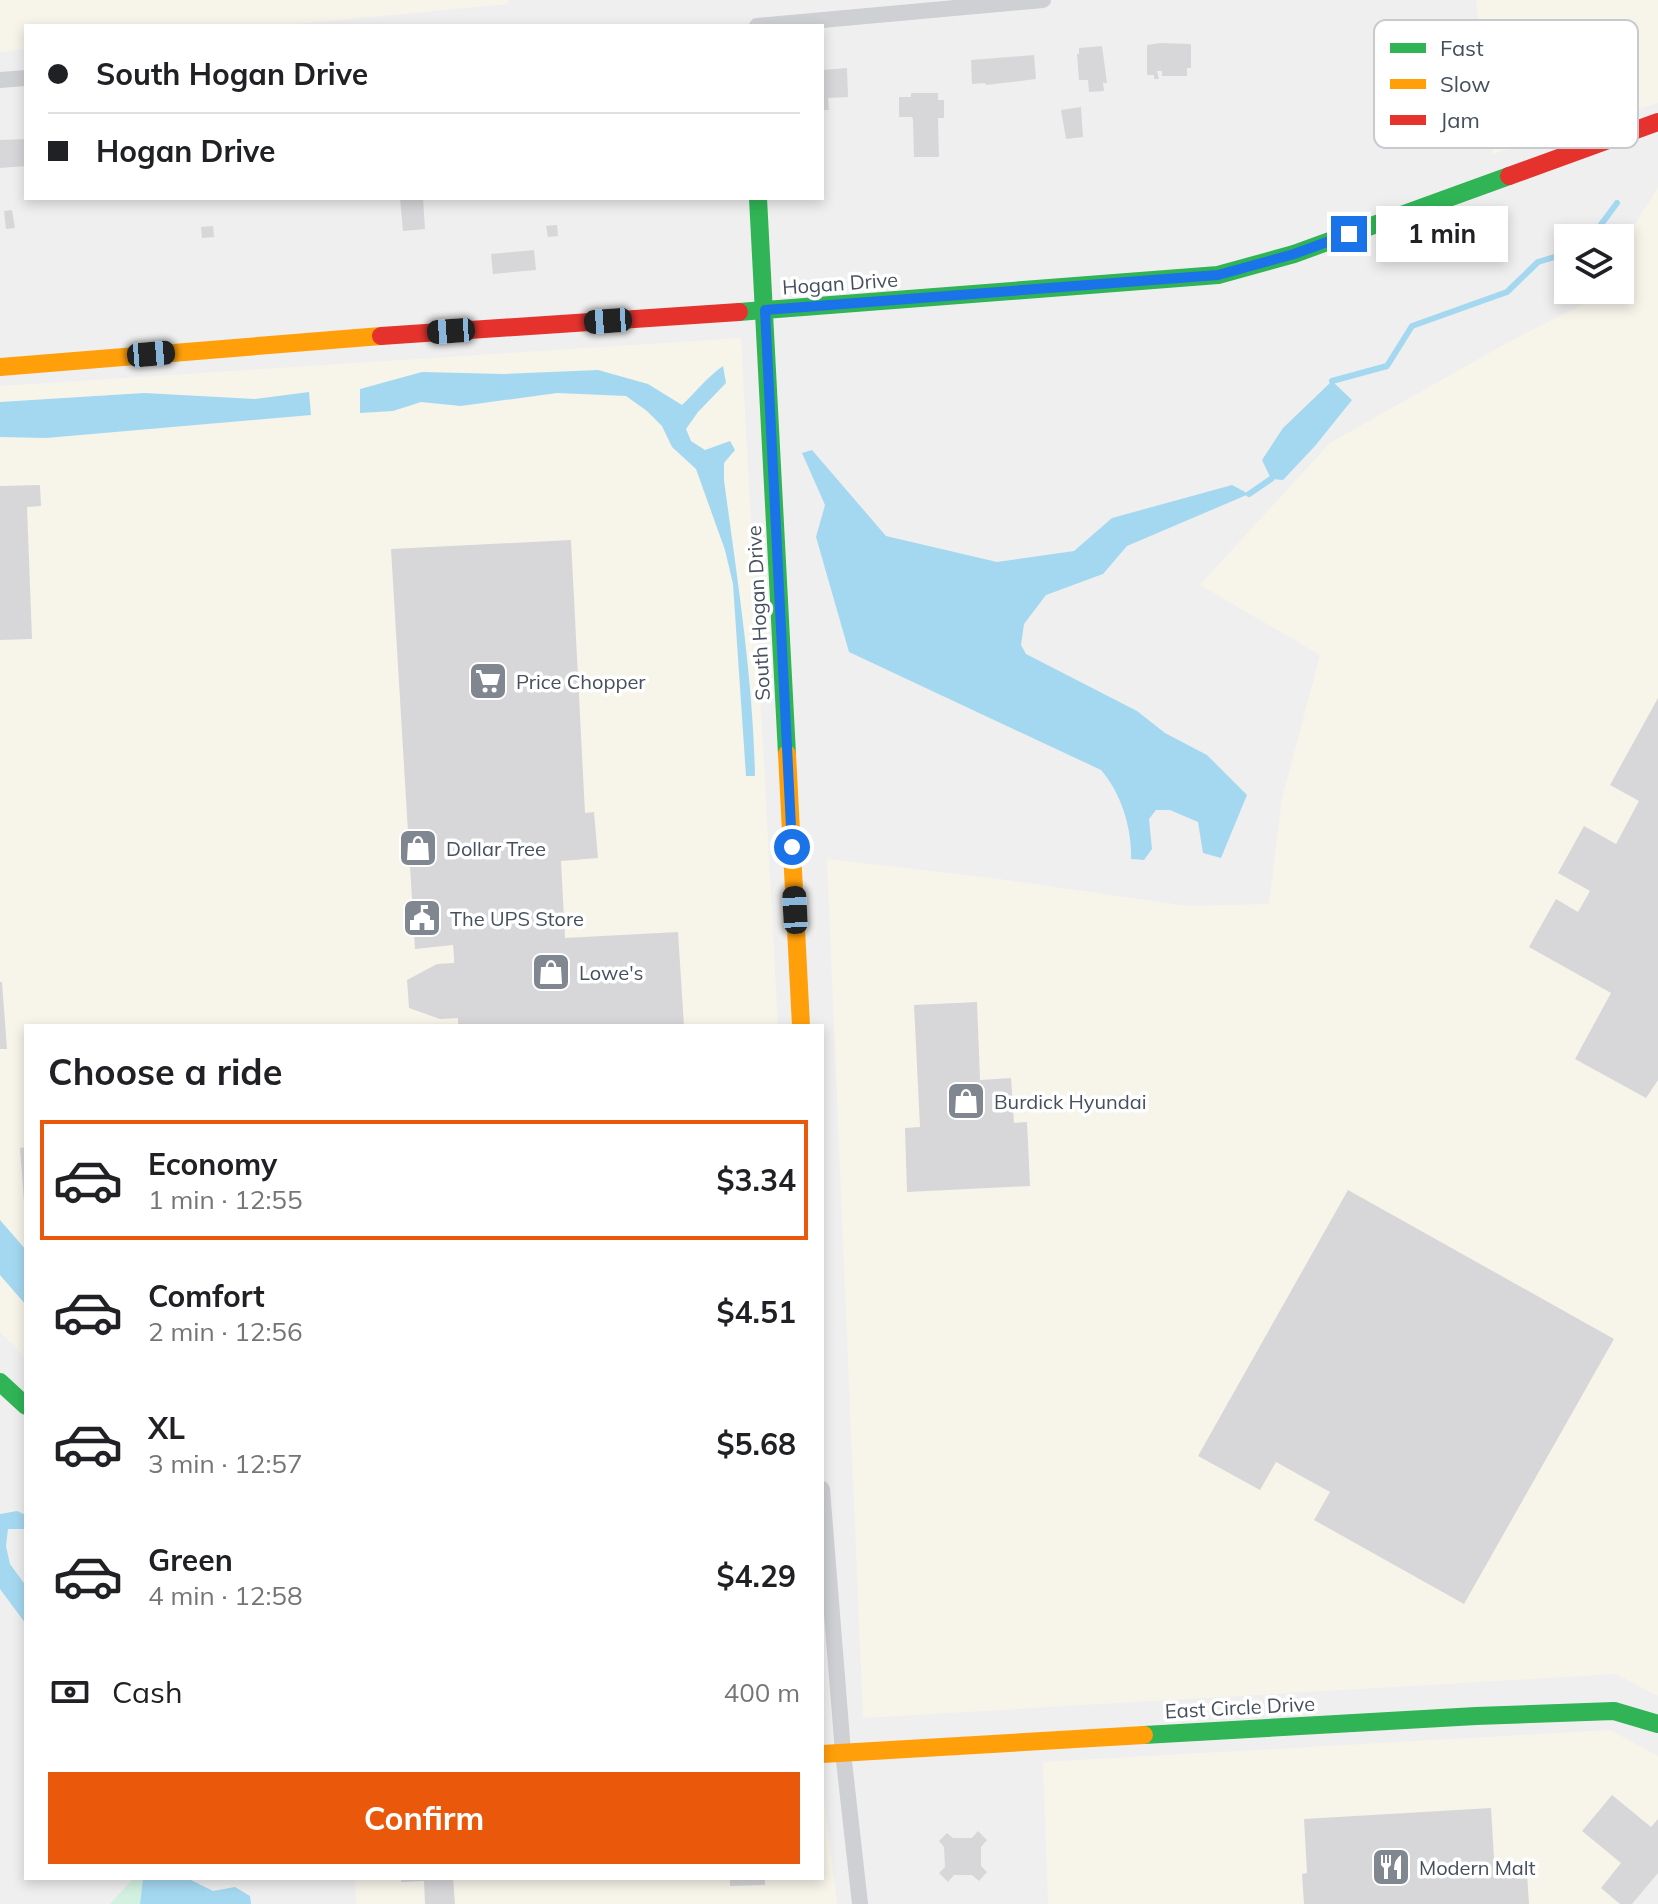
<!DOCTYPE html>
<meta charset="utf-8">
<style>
:root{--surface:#fff;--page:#f2f2f2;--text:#202124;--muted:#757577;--line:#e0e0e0;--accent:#ea580c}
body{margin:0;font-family:Mulish,sans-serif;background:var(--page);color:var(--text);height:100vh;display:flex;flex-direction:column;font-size:30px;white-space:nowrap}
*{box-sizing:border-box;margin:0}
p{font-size:26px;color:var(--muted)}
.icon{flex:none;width:44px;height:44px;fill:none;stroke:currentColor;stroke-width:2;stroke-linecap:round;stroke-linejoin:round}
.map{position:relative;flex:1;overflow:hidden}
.details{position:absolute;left:24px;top:1024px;width:800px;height:856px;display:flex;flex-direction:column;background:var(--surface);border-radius:0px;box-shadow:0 4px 12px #0003}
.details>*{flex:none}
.banner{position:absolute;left:24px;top:24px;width:800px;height:176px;border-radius:0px;box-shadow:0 4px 12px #0003;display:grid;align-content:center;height:176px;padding:0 24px;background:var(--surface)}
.fabs{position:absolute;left:1554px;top:224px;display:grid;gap:16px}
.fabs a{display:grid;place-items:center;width:80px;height:80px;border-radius:0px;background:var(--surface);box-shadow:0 4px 12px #0003;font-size:40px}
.end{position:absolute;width:36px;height:36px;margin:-18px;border:10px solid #1a73e8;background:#fff;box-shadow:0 0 0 4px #fff}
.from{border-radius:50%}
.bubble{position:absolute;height:56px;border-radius:0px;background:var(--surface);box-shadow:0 4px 12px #0003;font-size:26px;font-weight:700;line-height:56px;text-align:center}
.car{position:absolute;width:24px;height:48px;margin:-24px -12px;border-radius:10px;box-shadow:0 0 6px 2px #0007;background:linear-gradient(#222 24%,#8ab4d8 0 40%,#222 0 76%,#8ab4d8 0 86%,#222 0)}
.banner b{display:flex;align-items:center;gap:28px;height:76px;font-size:30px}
.banner b+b{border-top:2px solid var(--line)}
.banner i{width:20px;height:20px;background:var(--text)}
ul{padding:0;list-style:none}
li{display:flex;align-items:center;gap:24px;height:120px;margin:0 16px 12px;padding:0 8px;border:4px solid transparent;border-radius:0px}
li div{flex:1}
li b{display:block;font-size:30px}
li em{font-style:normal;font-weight:700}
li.on{border-color:var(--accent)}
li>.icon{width:72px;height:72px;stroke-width:1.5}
h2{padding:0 24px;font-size:36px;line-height:96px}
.pay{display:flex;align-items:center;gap:20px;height:88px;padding:0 24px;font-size:30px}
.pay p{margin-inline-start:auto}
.primary-button{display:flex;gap:16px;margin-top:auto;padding:16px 24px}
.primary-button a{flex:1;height:92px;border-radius:0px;background:var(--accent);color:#fff;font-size:32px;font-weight:700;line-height:92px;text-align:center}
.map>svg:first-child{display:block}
.commercial{fill:#f7f4ea}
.green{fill:#d2f1e1}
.water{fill:#a4d8f1}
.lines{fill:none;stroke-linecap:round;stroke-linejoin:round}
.stream{stroke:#a4d8f1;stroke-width:6}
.building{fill:#d7d7d9}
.street{stroke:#ced0d4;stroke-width:16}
.fast{stroke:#30b455;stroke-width:18}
.slow{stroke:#ff9f0a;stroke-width:18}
.jam{stroke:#e5322d;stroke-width:18}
.route{stroke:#1a73e8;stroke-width:10}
.labels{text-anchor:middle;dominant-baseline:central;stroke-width:7;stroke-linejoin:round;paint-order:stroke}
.street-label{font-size:20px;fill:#454f5d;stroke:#fff}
.poi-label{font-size:20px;fill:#454f5d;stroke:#fff;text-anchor:start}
.key{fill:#fff;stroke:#c7cace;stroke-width:2}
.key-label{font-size:22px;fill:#454f5d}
</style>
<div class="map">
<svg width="1658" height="1904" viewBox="0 0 1658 1904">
<rect width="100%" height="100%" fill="#f0efef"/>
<path class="commercial" d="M0,0H507L508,4L275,26H26V49L0,52Z
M1476,0H1658V103L1493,154Z
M1658,188V1696L1616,1674L863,1718L827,859L992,878L1188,906L1269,904L1282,799L1320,655L1200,585L1330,443L1505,344L1583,304L1592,290H1620V247Z
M741,338L778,1026H26V1359L0,1332V386Z
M1610,1730L1658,1756V1870L1628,1904H1048L1043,1762Z
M822,1783L837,1904H356L355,1878H822Z"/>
<path class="green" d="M134,1878H143L140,1904H110Z"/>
<path class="water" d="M723,366L726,383L698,412L686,429L691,441L705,450L730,441L735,450L724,463V480C737,578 753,677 755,776H746L733,584L725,550L696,469L672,447L662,426L647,411L626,396L557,393L461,406L421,402L393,411L360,413V389L422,372L503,374L598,370L648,384L682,405C696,392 707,377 723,366Z
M1332,381L1352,400L1315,446L1283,480L1271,479L1262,460L1283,428Z
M309,392L311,415L46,438L0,437V402L144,393L255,399Z
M812,450L886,536L997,562L1074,551L1112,518L1232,485L1249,494L1127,546L1103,574L1046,595L1024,624L1021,645L1026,654L1137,711L1165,733L1207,755L1247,795L1221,858L1203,853L1198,822L1170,810H1156L1149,819L1152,849L1144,860L1131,859C1132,828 1121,793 1101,770L849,652L816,537L825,505L802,453Z
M0,1220L26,1250V1305L0,1275Z
M17,1511L26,1515V1529H8L6,1546L10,1564L26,1586V1624L0,1589V1514Z
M143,1878H187L213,1891L235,1887L250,1896L251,1904H140Z"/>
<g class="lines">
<path class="stream" d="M1591,238L1617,203
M1332,381L1387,366L1412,326L1507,292L1538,262L1568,253
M1249,494L1271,479"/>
</g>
<path class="building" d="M1161,43L1191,44V68H1187V76H1162V71H1157L1159,79H1154V75H1147V45Z
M1102,46L1107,83H1103L1104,91L1089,92L1088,80H1079L1077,54H1079V48Z
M1034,55L1036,79L986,85L985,83L972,84L971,60Z
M847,68L848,97L828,98L829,110H822V70Z
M911,93H938V100H944V118H938L939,157H914L913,120L912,117H899V97H911Z
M1081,107L1083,137L1066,139L1061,110Z
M26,139V166L0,168V140Z
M400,198H423L425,229L403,231Z
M12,210L15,228L6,229L4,211Z
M557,225L558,236L548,237L546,226Z
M213,226L214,237L202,238L201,227Z
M534,250L536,270L493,274L491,254Z
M40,485L41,506L27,507L32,639L0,640V486Z
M571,540L585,813L594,812L598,858L561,861L565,938L678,932L684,1026H458V1018L440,1019L409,1008L407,980L437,964L454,963V957L453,945L415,949L391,549Z
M1658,698V1080L1646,1098L1575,1059L1611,993L1529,947L1556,899L1578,912L1590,891L1558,873L1584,826L1616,844L1639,801L1610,785Z
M0,982H2L7,1049H0Z
M977,1002L980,1080L1011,1078L1014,1123L1027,1122L1030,1186L907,1192L905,1128L920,1127L914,1005Z
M26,1147V1202H24L20,1148Z
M1348,1190L1614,1339L1464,1604L1314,1520L1330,1492L1276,1462L1260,1490L1198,1456Z
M1612,1795L1651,1827L1658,1819V1873L1632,1904H1620L1601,1888L1621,1863L1582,1831Z
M1491,1808L1495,1875L1527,1873L1529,1904H1304L1302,1874L1307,1873L1304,1819Z
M978,1831L987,1840L981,1847V1866L987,1872L979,1881L972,1875H954L948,1882L939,1873L945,1867L944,1847L939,1841L947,1833L953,1838H972Z
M401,1878H453L455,1904H425L424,1881L401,1882Z
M730,1878H765V1885L730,1886Z"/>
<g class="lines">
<path class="street" d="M757,26L1043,0
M0,80L26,78
M822,1489L843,1752L860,1904"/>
<path class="fast" d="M758,198L787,754
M739,312L1218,275L1294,254L1509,176
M0,1382L26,1406
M1144,1735L1476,1716L1614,1711L1658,1724"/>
<path class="slow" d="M0,367L381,336
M787,754L801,1026
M822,1754L1144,1735"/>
<path class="jam" d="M1509,176L1658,122
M381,336L739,312"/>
</g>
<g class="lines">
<path class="route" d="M792,847L765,310L1218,275L1294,254L1349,234"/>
</g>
<defs>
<g id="supermarket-square" transform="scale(2)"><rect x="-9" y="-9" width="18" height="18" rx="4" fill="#818790" stroke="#fff"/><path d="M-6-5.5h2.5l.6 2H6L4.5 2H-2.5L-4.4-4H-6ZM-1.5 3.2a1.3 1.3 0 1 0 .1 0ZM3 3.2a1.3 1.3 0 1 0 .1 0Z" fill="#fff"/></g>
<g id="shop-square" transform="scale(2)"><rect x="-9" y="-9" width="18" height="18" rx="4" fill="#818790" stroke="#fff"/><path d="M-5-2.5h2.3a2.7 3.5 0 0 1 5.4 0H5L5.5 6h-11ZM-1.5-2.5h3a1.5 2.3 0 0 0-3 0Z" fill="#fff"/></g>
<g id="civic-square" transform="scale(2)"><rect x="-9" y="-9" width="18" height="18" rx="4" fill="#818790" stroke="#fff"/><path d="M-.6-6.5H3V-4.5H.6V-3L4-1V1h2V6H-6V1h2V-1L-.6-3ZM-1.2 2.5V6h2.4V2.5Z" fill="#fff"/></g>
<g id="restaurant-square" transform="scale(2)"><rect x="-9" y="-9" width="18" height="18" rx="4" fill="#818790" stroke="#fff"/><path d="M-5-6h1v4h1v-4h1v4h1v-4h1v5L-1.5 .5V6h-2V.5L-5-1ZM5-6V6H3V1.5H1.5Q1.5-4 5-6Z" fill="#fff"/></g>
</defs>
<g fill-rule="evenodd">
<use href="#supermarket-square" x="488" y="681"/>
<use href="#shop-square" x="418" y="848"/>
<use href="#civic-square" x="422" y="918"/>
<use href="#shop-square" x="551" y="972"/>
<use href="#shop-square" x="966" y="1101"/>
<use href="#restaurant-square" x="1391" y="1867"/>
</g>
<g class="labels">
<g class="street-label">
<text transform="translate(840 283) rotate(-4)">Hogan Drive</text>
<text transform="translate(758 613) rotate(-93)">South Hogan Drive</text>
<text transform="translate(1240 1707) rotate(-3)">East Circle Drive</text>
</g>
<g class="poi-label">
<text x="516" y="681">Price Chopper</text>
<text x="446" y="848">Dollar Tree</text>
<text x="450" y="918">The UPS Store</text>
<text x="579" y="972">Lowe's</text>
<text x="994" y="1101">Burdick Hyundai</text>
<text x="1419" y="1867">Modern Malt</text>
</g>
</g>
<rect x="1374" y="20" width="264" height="128" rx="12" class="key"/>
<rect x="1390" y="43" width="36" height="10" fill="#30b455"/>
<rect x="1390" y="79" width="36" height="10" fill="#ff9f0a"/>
<rect x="1390" y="115" width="36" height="10" fill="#e5322d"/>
<g class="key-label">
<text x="1440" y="56">Fast</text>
<text x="1440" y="92">Slow</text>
<text x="1440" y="128">Jam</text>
</g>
</svg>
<div class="fabs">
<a><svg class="icon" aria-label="layers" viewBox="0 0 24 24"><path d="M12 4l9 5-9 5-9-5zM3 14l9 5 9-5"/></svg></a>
</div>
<i class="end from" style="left:792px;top:847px"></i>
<i class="end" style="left:1349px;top:234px"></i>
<div class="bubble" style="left:1376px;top:206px;width:132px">1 min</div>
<i class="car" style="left:608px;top:321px;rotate:266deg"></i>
<i class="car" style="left:451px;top:331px;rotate:266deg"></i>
<i class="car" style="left:151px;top:354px;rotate:85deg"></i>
<i class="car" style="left:795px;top:910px;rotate:357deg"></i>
<div class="banner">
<b><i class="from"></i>South Hogan Drive</b>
<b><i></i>Hogan Drive</b>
</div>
<section class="details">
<h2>Choose a ride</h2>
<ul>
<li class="on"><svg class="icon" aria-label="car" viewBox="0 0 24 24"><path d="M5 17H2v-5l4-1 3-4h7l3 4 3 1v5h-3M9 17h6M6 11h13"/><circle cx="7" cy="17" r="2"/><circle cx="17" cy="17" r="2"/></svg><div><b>Economy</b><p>1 min · 12:55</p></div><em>$3.34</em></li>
<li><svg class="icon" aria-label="car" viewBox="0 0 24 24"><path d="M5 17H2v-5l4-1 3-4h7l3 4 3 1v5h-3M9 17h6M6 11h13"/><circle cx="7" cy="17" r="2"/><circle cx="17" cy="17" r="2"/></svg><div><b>Comfort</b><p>2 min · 12:56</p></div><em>$4.51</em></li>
<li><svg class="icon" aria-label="car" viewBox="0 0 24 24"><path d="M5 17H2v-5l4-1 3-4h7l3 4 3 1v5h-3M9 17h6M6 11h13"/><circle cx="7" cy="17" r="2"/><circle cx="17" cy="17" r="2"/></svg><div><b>XL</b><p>3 min · 12:57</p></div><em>$5.68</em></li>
<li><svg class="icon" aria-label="car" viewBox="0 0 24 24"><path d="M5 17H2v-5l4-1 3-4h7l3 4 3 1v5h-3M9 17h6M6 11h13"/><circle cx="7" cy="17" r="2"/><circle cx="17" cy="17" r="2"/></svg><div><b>Green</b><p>4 min · 12:58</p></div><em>$4.29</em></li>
</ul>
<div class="pay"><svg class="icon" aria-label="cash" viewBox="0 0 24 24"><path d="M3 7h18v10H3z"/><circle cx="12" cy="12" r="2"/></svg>Cash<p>400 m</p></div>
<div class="primary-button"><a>Confirm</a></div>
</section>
</div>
